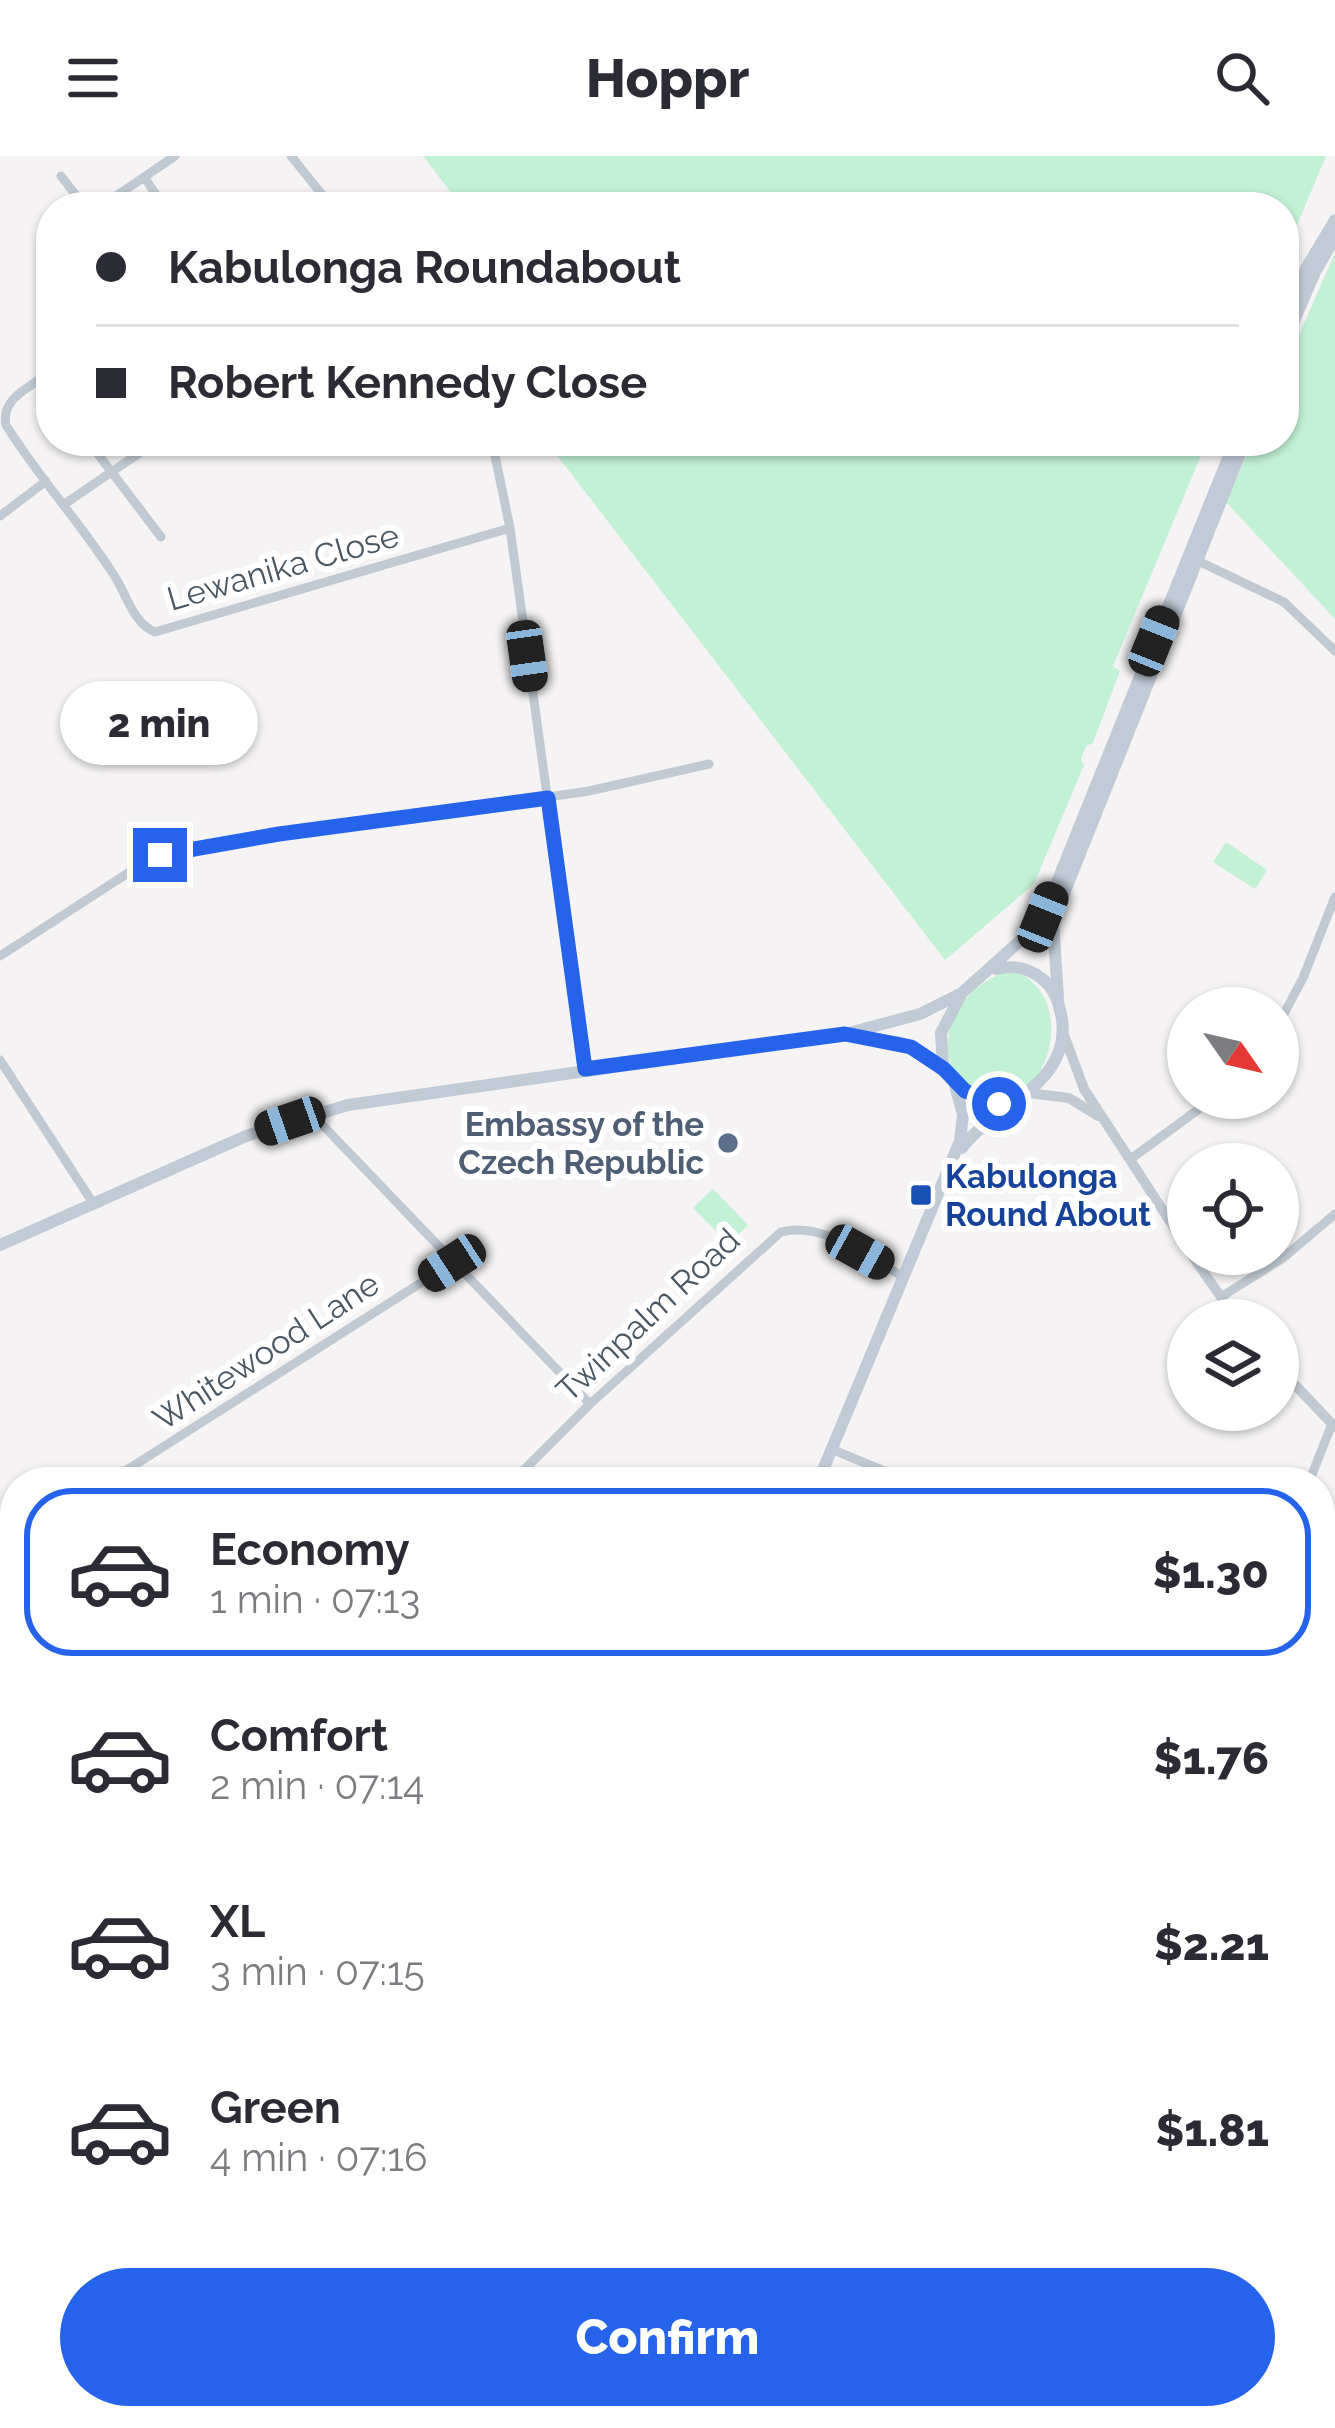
<!DOCTYPE html>
<meta charset="utf-8">
<style>
:root{--surface:#fff;--page:#f7f7f7;--text:#2b2b33;--muted:#7c7c81;--line:#e1e1e2;--accent:#2563eb}
body{margin:0;font-family:Raleway,sans-serif;background:var(--page);color:var(--text);height:100vh;display:flex;flex-direction:column;font-size:45px;white-space:nowrap}
*{box-sizing:border-box;margin:0}
p{font-size:39px;color:var(--muted)}
.icon{flex:none;width:66px;height:66px;fill:none;stroke:currentColor;stroke-width:2;stroke-linecap:round;stroke-linejoin:round}
.map{position:relative;flex:1;overflow:hidden}
.details{position:absolute;left:0px;top:1311px;width:1335px;height:963px;display:flex;flex-direction:column;background:var(--surface);border-radius:48px 48px 0 0;box-shadow:0 3px 9px #0004}
.details>*{flex:none}
.top-card{position:absolute;left:36px;top:36px;width:1263px;height:264px;border-radius:48px;box-shadow:0 3px 9px #0004;display:grid;align-content:center;height:264px;padding:0 60px;background:var(--surface)}
.needle{width:78px;rotate:124deg}
.buttons{position:absolute;left:1167px;top:831px;display:grid;gap:24px}
.buttons a{display:grid;place-items:center;width:132px;height:132px;border-radius:50%;background:var(--surface);box-shadow:0 3px 9px #0004;font-size:60px}
.end{position:absolute;width:54px;height:54px;margin:-27px;border:15px solid #2563eb;background:#fff;box-shadow:0 0 0 6px #fff}
.from{border-radius:50%}
.bubble{position:absolute;height:84px;border-radius:42px;background:var(--surface);box-shadow:0 3px 9px #0004;font-size:39px;font-weight:800;line-height:84px;text-align:center}
.car{position:absolute;width:36px;height:72px;margin:-36px -18px;border-radius:15px;box-shadow:0 0 9px 3px #0007;background:linear-gradient(#222 24%,#8ab4d8 0 40%,#222 0 76%,#8ab4d8 0 86%,#222 0)}
.top-card b{display:flex;align-items:center;gap:42px;height:114px;font-size:45px}
.top-card b+b{border-top:3px solid var(--line)}
.top-card i{width:30px;height:30px;background:var(--text)}
ul{padding:21px 0 0;list-style:none}
li{display:flex;align-items:center;gap:36px;height:168px;margin:0 24px 18px;padding:0 36px;border:6px solid transparent;border-radius:48px}
li div{flex:1}
li b{display:block;font-size:45px}
li em{font-style:normal;font-weight:800}
li.selected{border-color:var(--accent)}
li>.icon{width:108px;height:108px;stroke-width:1.5}
.action{display:flex;gap:24px;margin-top:auto;padding:24px 60px}
.action a{flex:1;height:138px;border-radius:72px;background:var(--accent);color:#fff;font-size:48px;font-weight:800;line-height:138px;text-align:center}
header{display:flex;justify-content:space-between;align-items:center;height:156px;padding:0 60px;background:var(--surface);font-size:54px;font-weight:800}
.map>svg:first-child{display:block}
.education{fill:#e6e4e5}
.green{fill:#c3f1d5}
.lines{fill:none;stroke-linecap:round;stroke-linejoin:round}
.minor{stroke:#c1cad2;stroke-width:9}
.tertiary{stroke:#c1cad2;stroke-width:10}
.secondary{stroke:#c1cbd6;stroke-width:12}
.route{stroke:#2563eb;stroke-width:15}
.service-dot{fill:#5c6f8a;stroke:#fff;stroke-width:4.5}
.transit-dot{fill:#1a4fb4;stroke:#fff;stroke-width:4.5}
.labels{text-anchor:middle;dominant-baseline:central;stroke-width:12;stroke-linejoin:round;paint-order:stroke}
.street-label{font-size:33px;fill:#4a5661;stroke:#fff}
.service-label{font-size:33px;font-weight:bold;fill:#4e5e75;stroke:#fff;text-anchor:end}
.transit-label{font-size:33px;font-weight:bold;fill:#164399;stroke:#fff;text-anchor:start}
</style>
<header><svg class="icon" aria-label="menu" viewBox="0 0 24 24"><path d="M4 6h16M4 12h16M4 18h16"/></svg>Hoppr<svg class="icon" aria-label="search" viewBox="0 0 24 24"><circle cx="10" cy="10" r="6"/><path d="M15 15l6 6"/></svg></header>
<div class="map">
<svg width="1335" height="2272" viewBox="0 0 1335 2272">
<rect width="100%" height="100%" fill="#f5f3f3"/>
<path class="education" d="M0,1831H8L15,1839V2259H434L429,2272H0Z
M477,2259H700L695,2272H472Z"/>
<path class="green" d="M423,0H1326L1284,100V51H462Z
M1335,97V463L1226,346L1253,285H1284V213Z
M546,285H1207L1113,510L1120,515L1093,587L1086,590L1081,603L1084,609L1034,728L945,804Z
M1226,686L1267,714L1255,733L1213,706Z
M1013,814C1088,844 1040,972 978,937C965,930 958,925 952,912C934,870 973,822 1013,814Z
M713,1033L748,1069L729,1088L693,1052Z"/>
<g class="lines">
<path class="minor" d="M291,0L332,51
M61,20L85,51
M145,22L164,51
M100,51L175,0
M51,216C32,230 0,242 6,269C40,324 83,369 117,424C128,443 134,467 155,476L510,372
M88,285L161,381
M492,285L510,372L585,913
M66,347L157,285
M0,360L46,325
M1196,404L1284,446L1335,495
M0,800L131,715L180,694L589,635L709,608
M1278,869L1303,822L1335,741
M0,904L93,1047
M313,959L590,1248
M1132,1002L1214,942
M1221,1141L1283,1102L1335,1058
M831,1293L911,1326
M108,1326L452,1107
M512,1326L590,1248L781,1076C823,1065 867,1100 902,1120
M1309,1326L1332,1268
M0,1393L15,1378
M0,1412L15,1432
M6,1808L15,1799
M1320,1894L1335,1855
M1317,2259L1335,2266
M937,2272L942,2259
M1295,2272L1300,2259"/>
<path class="tertiary" d="M1064,879L1084,933L1188,1093
M1029,937L1069,942L1098,960
M1191,1098L1237,1164
M1278,1211L1335,1271"/>
<path class="secondary" d="M1284,164L1307,111L1335,64
M1284,188L1315,116L1335,81
M1058,842L1053,765L1245,285
M858,880L901,887L943,912
M1017,945L986,947L965,935L943,912L941,877L962,837L1041,766L1235,285
M962,992C994,948 1071,930 1062,863C1059,847 1055,832 1041,822C1027,811 1013,809 996,813
M0,1089L246,980L348,949L845,878L920,858L962,837
M818,1326L960,985L963,958L954,926
M0,1801L15,1818
M0,1821L15,1838
M714,2259L749,2272
M750,2259L784,2272
M453,2272L459,2259"/>
</g>
<g class="lines">
<path class="route" d="M160,699L279,678L548,642L585,913L845,878L911,891L944,913L965,935L999,948"/>
</g>
<circle class="service-dot" cx="728" cy="987" r="12"/>
<rect class="transit-dot" x="909" y="1027" width="24" height="24" rx="6"/>
<g class="labels">
<g class="street-label">
<text transform="translate(283 411) rotate(-16)">Lewanika Close</text>
<text transform="translate(648 1159) rotate(-43)">Twinpalm Road</text>
<text transform="translate(266 1195) rotate(-33)">Whitewood Lane</text>
</g>
<g class="service-label">
<text x="704" y="968">Embassy of the<tspan x="704" dy="38">Czech Republic</tspan></text>
</g>
<g class="transit-label">
<text x="945" y="1020">Kabulonga<tspan x="945" dy="38">Round About</tspan></text>
</g>
</g>
</svg>
<div class="buttons">
<a><svg class="needle" viewBox="-14 -14 28 28"><path d="M0-13l5 13h-10z" fill="#e53935"/><path d="M0 13l5-13h-10z" fill="#7c7c81"/></svg></a>
<a><svg class="icon" aria-label="locate" viewBox="0 0 24 24"><circle cx="12" cy="12" r="6"/><path d="M12 2v4M12 18v4M2 12h4M18 12h4"/></svg></a>
<a><svg class="icon" aria-label="layers" viewBox="0 0 24 24"><path d="M12 4l9 5-9 5-9-5zM3 14l9 5 9-5"/></svg></a>
</div>
<i class="end from" style="left:999px;top:948px"></i>
<i class="end" style="left:160px;top:699px"></i>
<div class="bubble" style="left:60px;top:525px;width:198px">2 min</div>
<i class="car" style="left:1154px;top:485px;rotate:22deg"></i>
<i class="car" style="left:527px;top:500px;rotate:172deg"></i>
<i class="car" style="left:1043px;top:761px;rotate:22deg"></i>
<i class="car" style="left:290px;top:965px;rotate:251deg"></i>
<i class="car" style="left:860px;top:1096px;rotate:119deg"></i>
<i class="car" style="left:452px;top:1107px;rotate:237deg"></i>
<div class="top-card">
<b><i class="from"></i>Kabulonga Roundabout</b>
<b><i></i>Robert Kennedy Close</b>
</div>
<section class="details">
<ul>
<li class="selected"><svg class="icon" aria-label="car" viewBox="0 0 24 24"><path d="M5 17H2v-5l4-1 3-4h7l3 4 3 1v5h-3M9 17h6M6 11h13"/><circle cx="7" cy="17" r="2"/><circle cx="17" cy="17" r="2"/></svg><div><b>Economy</b><p>1 min · 07:13</p></div><em>$1.30</em></li>
<li><svg class="icon" aria-label="car" viewBox="0 0 24 24"><path d="M5 17H2v-5l4-1 3-4h7l3 4 3 1v5h-3M9 17h6M6 11h13"/><circle cx="7" cy="17" r="2"/><circle cx="17" cy="17" r="2"/></svg><div><b>Comfort</b><p>2 min · 07:14</p></div><em>$1.76</em></li>
<li><svg class="icon" aria-label="car" viewBox="0 0 24 24"><path d="M5 17H2v-5l4-1 3-4h7l3 4 3 1v5h-3M9 17h6M6 11h13"/><circle cx="7" cy="17" r="2"/><circle cx="17" cy="17" r="2"/></svg><div><b>XL</b><p>3 min · 07:15</p></div><em>$2.21</em></li>
<li><svg class="icon" aria-label="car" viewBox="0 0 24 24"><path d="M5 17H2v-5l4-1 3-4h7l3 4 3 1v5h-3M9 17h6M6 11h13"/><circle cx="7" cy="17" r="2"/><circle cx="17" cy="17" r="2"/></svg><div><b>Green</b><p>4 min · 07:16</p></div><em>$1.81</em></li>
</ul>
<div class="action"><a>Confirm</a></div>
</section>
</div>
